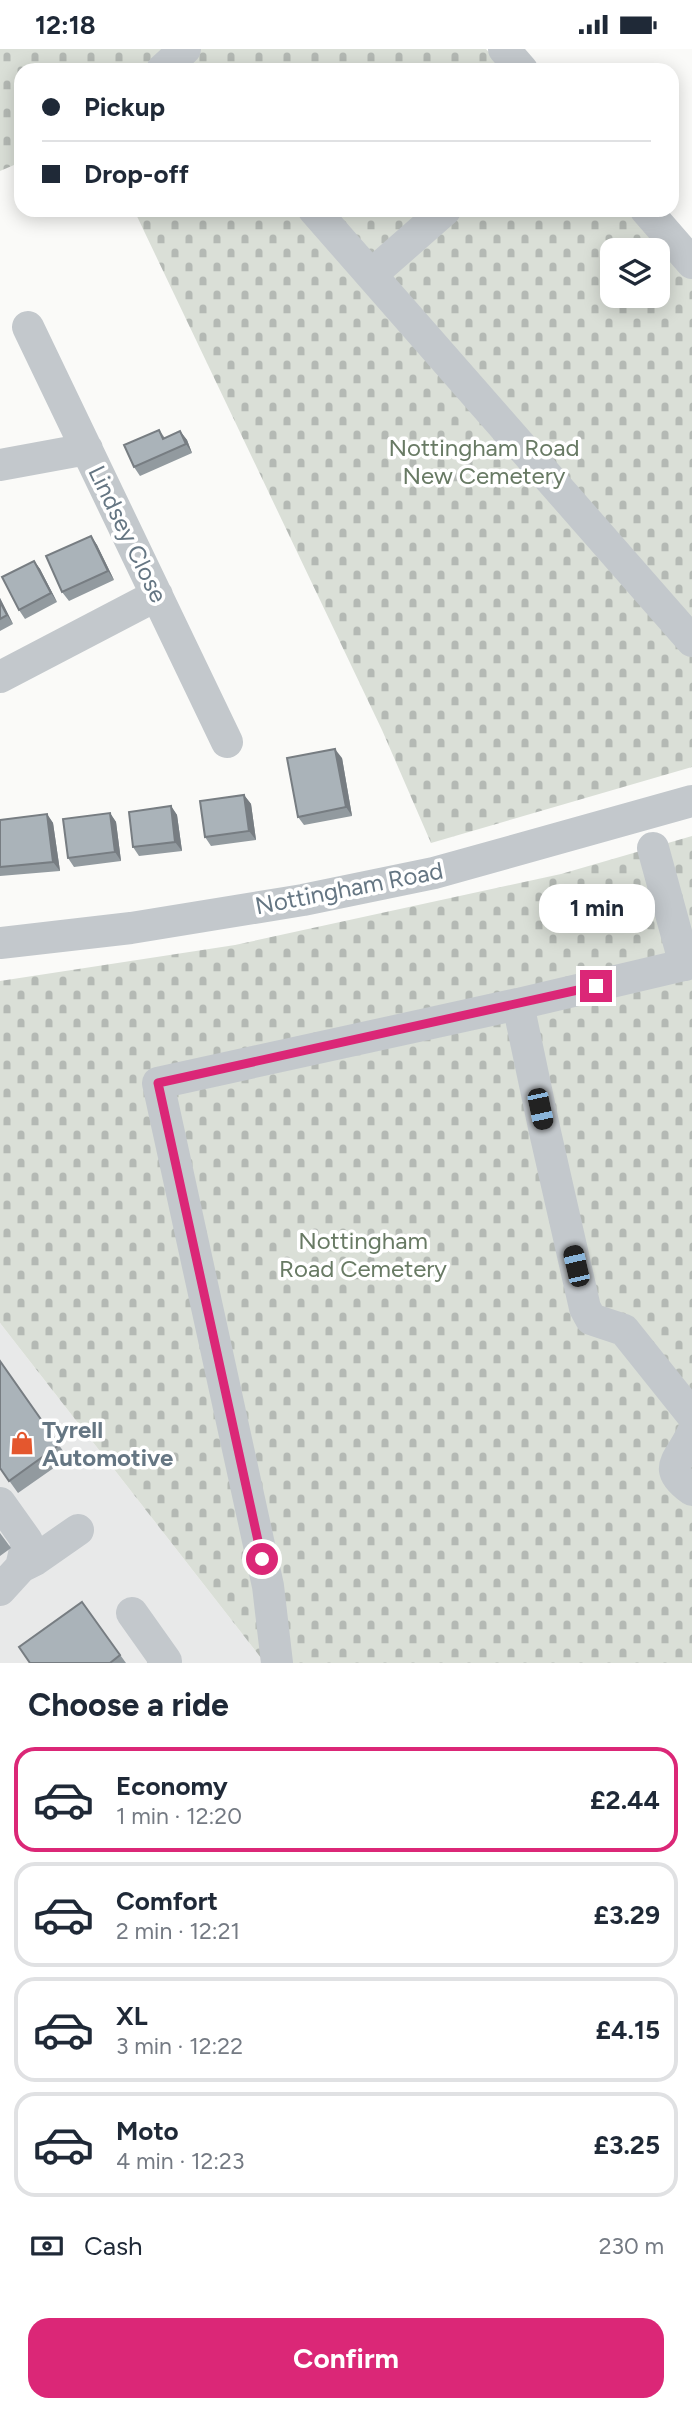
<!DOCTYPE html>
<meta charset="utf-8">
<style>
:root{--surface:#fff;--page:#f2f2f3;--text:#1f2937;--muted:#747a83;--line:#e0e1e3;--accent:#db2777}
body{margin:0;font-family:Figtree,sans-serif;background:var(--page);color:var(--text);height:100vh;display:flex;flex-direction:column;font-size:26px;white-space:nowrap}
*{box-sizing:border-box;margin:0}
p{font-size:23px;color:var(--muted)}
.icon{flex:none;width:38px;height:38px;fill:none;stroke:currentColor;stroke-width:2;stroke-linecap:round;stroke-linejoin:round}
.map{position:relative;height:1614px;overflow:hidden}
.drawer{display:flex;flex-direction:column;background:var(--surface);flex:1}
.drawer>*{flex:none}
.top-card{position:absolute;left:14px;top:14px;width:665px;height:154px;border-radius:21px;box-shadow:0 4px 18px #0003;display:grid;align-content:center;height:154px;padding:0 28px;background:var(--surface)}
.fabs{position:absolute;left:600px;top:189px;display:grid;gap:14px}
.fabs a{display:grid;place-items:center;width:70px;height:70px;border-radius:14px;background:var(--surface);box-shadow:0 4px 18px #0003;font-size:35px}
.end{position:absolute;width:32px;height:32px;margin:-16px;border:9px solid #db2777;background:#fff;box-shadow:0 0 0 4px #fff}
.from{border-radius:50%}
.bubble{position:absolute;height:49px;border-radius:21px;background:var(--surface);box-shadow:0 4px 18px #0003;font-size:23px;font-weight:700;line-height:49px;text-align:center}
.car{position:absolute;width:21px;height:42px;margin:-21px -10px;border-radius:9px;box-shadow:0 0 5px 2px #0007;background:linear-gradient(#222 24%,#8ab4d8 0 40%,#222 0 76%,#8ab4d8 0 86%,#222 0)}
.top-card b{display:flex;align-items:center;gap:24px;height:66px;font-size:26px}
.top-card b+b{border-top:2px solid var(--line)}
.top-card i{width:18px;height:18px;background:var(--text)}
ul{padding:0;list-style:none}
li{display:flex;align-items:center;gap:21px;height:105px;margin:0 14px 10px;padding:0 14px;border:4px solid var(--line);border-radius:21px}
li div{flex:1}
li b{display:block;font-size:26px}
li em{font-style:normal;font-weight:700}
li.active{border-color:var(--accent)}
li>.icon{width:63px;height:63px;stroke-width:1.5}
h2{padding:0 28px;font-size:32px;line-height:84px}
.pay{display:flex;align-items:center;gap:18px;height:77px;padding:0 28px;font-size:26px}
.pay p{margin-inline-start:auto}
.action{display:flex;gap:14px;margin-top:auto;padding:14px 28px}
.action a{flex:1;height:80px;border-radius:21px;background:var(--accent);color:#fff;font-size:28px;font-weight:700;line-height:80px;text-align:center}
.status{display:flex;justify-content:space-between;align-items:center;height:49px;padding:0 35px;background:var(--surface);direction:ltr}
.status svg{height:19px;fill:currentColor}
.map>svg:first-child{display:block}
.built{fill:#e8e9e9}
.cemetery{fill:url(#cemetery-stones);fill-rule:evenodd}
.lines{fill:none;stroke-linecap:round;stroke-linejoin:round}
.minor{stroke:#c3c8cc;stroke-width:32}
.wall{fill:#929a9f}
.shaded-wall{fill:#777d82}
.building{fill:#aab3b9;stroke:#777d82;stroke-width:2}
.route{stroke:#db2777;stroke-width:9}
.labels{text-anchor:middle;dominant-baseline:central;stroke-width:7;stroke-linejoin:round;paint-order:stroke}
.park-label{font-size:24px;fill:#687a64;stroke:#fff}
.street-label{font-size:24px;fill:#657683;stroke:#fff}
.poi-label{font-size:24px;font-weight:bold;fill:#657683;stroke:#fff;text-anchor:start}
</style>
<div class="status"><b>12:18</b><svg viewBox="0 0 49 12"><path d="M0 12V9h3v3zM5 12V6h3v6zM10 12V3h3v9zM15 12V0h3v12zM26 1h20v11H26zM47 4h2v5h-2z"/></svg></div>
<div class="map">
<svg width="692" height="1614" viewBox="0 0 692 1614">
<defs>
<pattern id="cemetery-stones" width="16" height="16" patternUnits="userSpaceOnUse" patternTransform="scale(1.75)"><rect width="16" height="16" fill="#dadfd7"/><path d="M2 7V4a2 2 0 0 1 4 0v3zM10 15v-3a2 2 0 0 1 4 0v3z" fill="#b4b9b4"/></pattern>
</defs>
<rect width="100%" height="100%" fill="#fafaf8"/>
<path class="built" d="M0,1274L265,1614H0Z"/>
<path class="cemetery" d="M0,0H486L505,21H21V113L0,122Z
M134,161H630L692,230V718L431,794L382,681ZM612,201H658V247H612Z
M692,787V1614H265L0,1274V932L235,896L561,825Z"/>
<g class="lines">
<path class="minor" d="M504,0L522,21
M162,21L185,0
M314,161L692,592
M646,161L692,214
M371,226L445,161
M28,278L227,693
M0,416L87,400
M0,628L157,546
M653,799L685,916
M0,894L131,879L303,851L434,824L692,752
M692,914L518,955L545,1083L585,1259L591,1270L624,1281L692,1366
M692,1385C679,1413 661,1419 692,1441
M0,1454L27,1492L21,1518L0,1541
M21,1518L35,1511L78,1481
M132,1564L166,1612L163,1614
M277,1614L268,1537L158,1034L518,955"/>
</g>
<path class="wall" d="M159,381L165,389L180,382L187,391L192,404L140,427L134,418Z
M91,487L97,496L114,531L69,552L62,543Z
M34,512L40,520L57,553L25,570L19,561Z
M0,549L13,575L0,582Z
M342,709L352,767L304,776L298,768Z
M244,746L251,755L256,791L211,797L205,788Z
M171,757L177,766L182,802L139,807L133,798Z
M110,764L116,773L121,812L74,818L68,809Z
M47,765L53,774L60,822L0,827V771Z
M0,1312L68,1409L18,1444L0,1419Z
M0,1484L11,1499L0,1507Z
M82,1553L126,1614H30Z"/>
<path class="shaded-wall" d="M180,382L187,391L192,404L186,395Z
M91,487L97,496L114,531L108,522Z
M34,512L40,520L57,553L51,544Z
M0,549L13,575L7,566L0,553Z
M335,700L342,709L352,767L346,758Z
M244,746L251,755L256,791L249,782Z
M171,757L177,766L182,802L175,793Z
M110,764L116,773L121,812L115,803Z
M47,765L53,774L60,822L53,813Z"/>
<path class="building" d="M159,381L163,390L180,382L186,395L134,418L124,396Z
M91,487L108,522L62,543L46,507Z
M34,512L51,544L19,561L2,528Z
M0,553L7,566L0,570Z
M335,700L346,758L298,768L287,709Z
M244,746L249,782L205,788L200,752Z
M171,757L175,793L133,798L129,763Z
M110,764L115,803L68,809L63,770Z
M47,765L53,813L0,818V771Z
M0,1312L59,1396L9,1432L0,1419Z
M82,1553L120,1606L110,1614H30L19,1598Z"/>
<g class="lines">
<path class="route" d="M262,1510L158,1034L596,937"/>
</g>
<defs>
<g id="shop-bare" transform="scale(1.89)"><path d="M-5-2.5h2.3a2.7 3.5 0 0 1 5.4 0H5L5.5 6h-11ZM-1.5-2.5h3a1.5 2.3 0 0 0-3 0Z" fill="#e4572e" stroke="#fff" stroke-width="2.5" paint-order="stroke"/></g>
</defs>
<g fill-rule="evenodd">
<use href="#shop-bare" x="22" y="1394"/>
</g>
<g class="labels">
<g class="park-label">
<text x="484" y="398">Nottingham Road<tspan x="484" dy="28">New Cemetery</tspan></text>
<text x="363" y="1191">Nottingham<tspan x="363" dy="28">Road Cemetery</tspan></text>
</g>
<g class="street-label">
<text transform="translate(128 485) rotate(64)">Lindsey Close</text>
<text transform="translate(349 839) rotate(-11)">Nottingham Road</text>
</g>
<g class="poi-label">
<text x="42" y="1380">Tyrell<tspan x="42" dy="28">Automotive</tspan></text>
</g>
</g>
</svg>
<div class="fabs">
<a><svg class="icon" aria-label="layers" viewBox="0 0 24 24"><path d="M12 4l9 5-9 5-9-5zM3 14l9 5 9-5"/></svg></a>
</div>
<i class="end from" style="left:262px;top:1510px"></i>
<i class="end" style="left:596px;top:937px"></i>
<div class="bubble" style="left:539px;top:835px;width:116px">1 min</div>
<i class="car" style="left:540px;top:1060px;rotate:168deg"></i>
<i class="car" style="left:576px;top:1217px;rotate:347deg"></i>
<div class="top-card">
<b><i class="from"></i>Pickup</b>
<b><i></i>Drop-off</b>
</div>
</div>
<section class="drawer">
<h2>Choose a ride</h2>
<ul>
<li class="active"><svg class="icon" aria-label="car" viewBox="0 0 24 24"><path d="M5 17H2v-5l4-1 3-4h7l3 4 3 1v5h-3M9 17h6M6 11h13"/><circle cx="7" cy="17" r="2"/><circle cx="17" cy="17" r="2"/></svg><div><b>Economy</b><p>1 min · 12:20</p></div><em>£2.44</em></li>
<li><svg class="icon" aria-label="car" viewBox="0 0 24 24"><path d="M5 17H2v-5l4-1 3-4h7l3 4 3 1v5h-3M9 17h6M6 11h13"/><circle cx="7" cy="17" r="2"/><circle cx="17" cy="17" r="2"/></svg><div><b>Comfort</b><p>2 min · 12:21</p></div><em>£3.29</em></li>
<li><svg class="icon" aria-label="car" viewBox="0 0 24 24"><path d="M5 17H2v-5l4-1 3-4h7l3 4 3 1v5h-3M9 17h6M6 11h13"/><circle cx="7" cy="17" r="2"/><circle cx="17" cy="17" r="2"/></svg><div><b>XL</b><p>3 min · 12:22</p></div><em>£4.15</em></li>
<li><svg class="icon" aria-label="car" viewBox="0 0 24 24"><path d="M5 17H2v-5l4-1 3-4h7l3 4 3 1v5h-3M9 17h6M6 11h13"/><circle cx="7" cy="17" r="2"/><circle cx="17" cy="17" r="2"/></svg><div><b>Moto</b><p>4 min · 12:23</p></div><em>£3.25</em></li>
</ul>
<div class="pay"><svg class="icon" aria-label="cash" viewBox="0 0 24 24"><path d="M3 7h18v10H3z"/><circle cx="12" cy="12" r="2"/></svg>Cash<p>230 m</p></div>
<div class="action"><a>Confirm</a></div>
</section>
